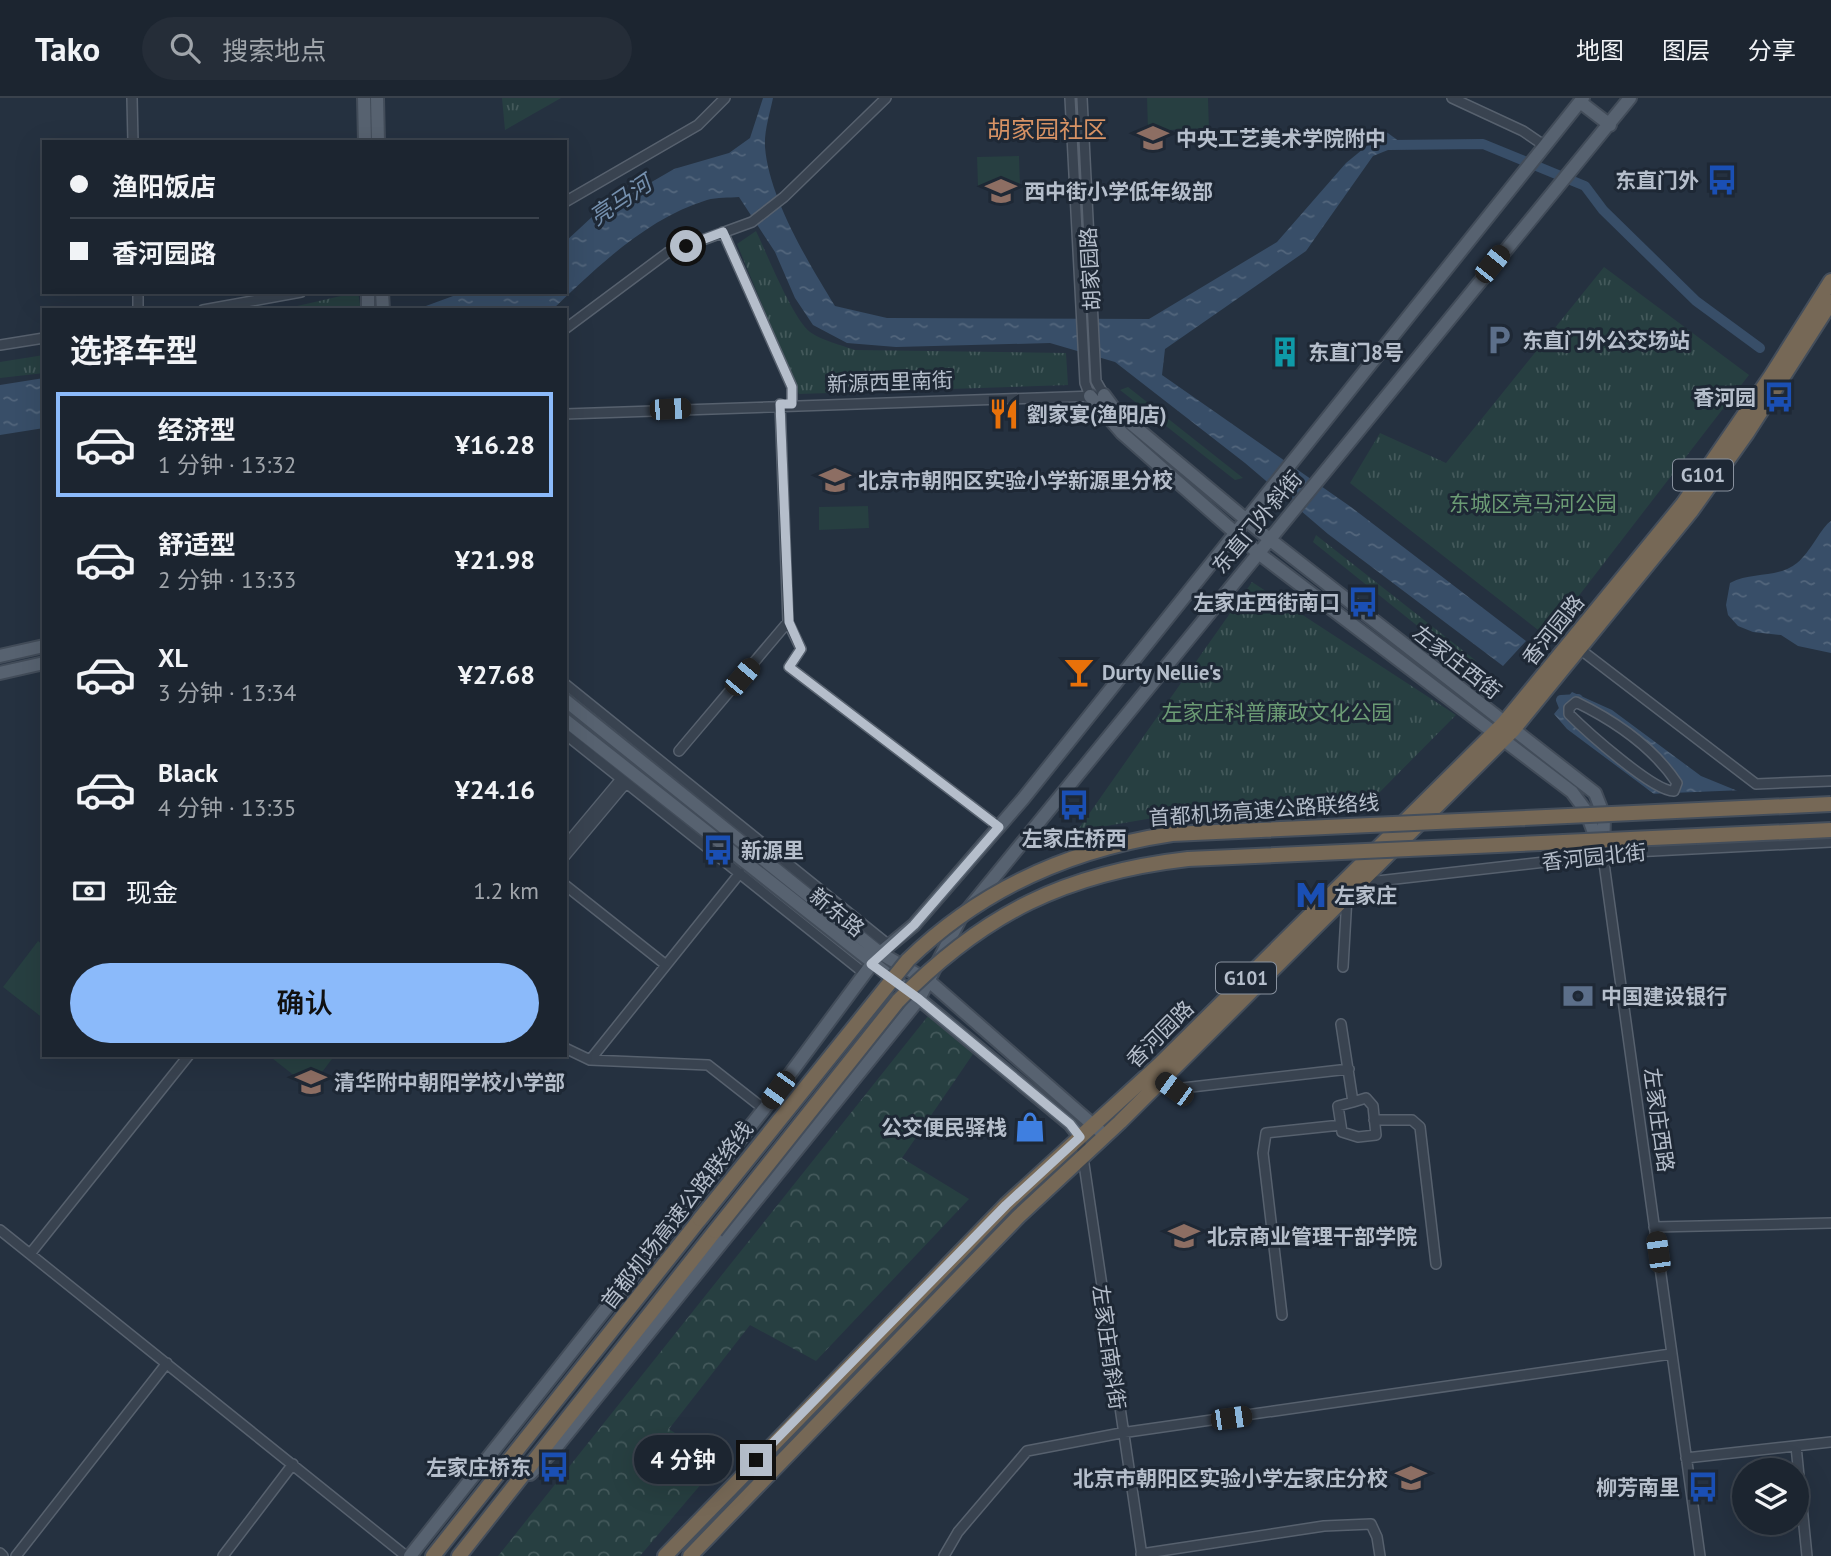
<!DOCTYPE html>
<html lang="zh">
<meta charset="utf-8">
<style>
:root{--surface:#1c2530;--page:#252d38;--text:#f1f3f6;--muted:#a0a5ab;--line:#3a424c;--accent:#8bbafa}
body{margin:0;font-family:"PT Sans","Noto Sans SC",sans-serif;background:var(--page);color:var(--text);height:100vh;display:flex;flex-direction:column;font-size:26px;white-space:nowrap}
*{box-sizing:border-box;margin:0}
p{font-size:23px;color:var(--muted)}
.icon{flex:none;width:38px;height:38px;fill:none;stroke:currentColor;stroke-width:2;stroke-linecap:round;stroke-linejoin:round}
.map{position:relative;flex:1;overflow:hidden}
.side{position:absolute;left:42px;top:210px;width:525px;height:749px;display:flex;flex-direction:column;background:var(--surface);border-radius:0px;box-shadow:0 7px 28px #0002,0 0 0 2px var(--line)}
.side>*{flex:none}
.top-card{position:absolute;left:42px;top:42px;width:525px;height:154px;border-radius:0px;box-shadow:0 7px 28px #0002,0 0 0 2px var(--line);display:grid;align-content:center;height:154px;padding:0 28px;background:var(--surface)}
.fabs{position:absolute;left:1732px;top:1360px;display:grid;gap:14px}
.fabs a{display:grid;place-items:center;width:77px;height:77px;border-radius:50%;background:var(--surface);box-shadow:0 7px 28px #0002,0 0 0 2px var(--line);font-size:35px}
.end{position:absolute;width:32px;height:32px;margin:-16px;border:9px solid #b5becb;background:#111;box-shadow:0 0 0 4px #111}
.from{border-radius:50%}
.bubble{position:absolute;height:49px;border-radius:24px;background:var(--surface);box-shadow:0 7px 28px #0002,0 0 0 2px var(--line);font-size:23px;font-weight:600;line-height:49px;text-align:center}
.car{position:absolute;width:21px;height:42px;margin:-21px -10px;border-radius:9px;box-shadow:0 0 5px 2px #0007;background:linear-gradient(#222 24%,#8ab4d8 0 40%,#222 0 76%,#8ab4d8 0 86%,#222 0)}
.top-card b{display:flex;align-items:center;gap:24px;height:66px;font-size:26px}
.top-card b+b{border-top:2px solid var(--line)}
.top-card i{width:18px;height:18px;background:var(--text)}
ul{padding:0;list-style:none}
li{display:flex;align-items:center;gap:21px;height:105px;margin:0 14px 10px;padding:0 14px;border:4px solid transparent;border-radius:0px}
li div{flex:1}
li b{display:block;font-size:26px}
li em{font-style:normal;font-weight:600}
li.active{border-color:var(--accent)}
li>.icon{width:63px;height:63px;stroke-width:1.5}
h2{padding:0 28px;font-size:32px;line-height:84px}
.pay{display:flex;align-items:center;gap:18px;height:77px;padding:0 28px;font-size:26px}
.pay p{margin-inline-start:auto}
.button{display:flex;gap:14px;margin-top:auto;padding:14px 28px}
.button a{flex:1;height:80px;border-radius:42px;background:var(--accent);color:#111;font-size:28px;font-weight:600;line-height:80px;text-align:center}
header{display:flex;align-items:center;gap:42px;box-sizing:border-box;height:98px;padding:0 35px;background:var(--surface);border-bottom:2px solid var(--line)}
header strong{font-size:33px}
nav{display:flex;gap:38px;margin-inline-start:auto;font-size:24px}
.search{width:490px;height:63px;background:var(--page);display:flex;align-items:center;gap:18px;box-sizing:border-box;padding:0 24px;border-radius:38px;color:var(--muted);font-size:26px}
.map>svg:first-child{display:block}
.grass{fill:url(#grass-tufts)}
.forest{fill:url(#forest-crowns)}
.pitch{fill:#273f41}
.water{fill:url(#water-ripples);fill-rule:evenodd}
.pier{fill:#253140}
.lines{fill:none;stroke-linecap:round;stroke-linejoin:round}
.canal{stroke:#384e68;stroke-width:10}
.minor-casing{stroke:#57616e;stroke-width:12}
.major-casing{stroke:#424c59;stroke-width:16}
.highway-casing{stroke:#444e5b;stroke-width:18}
.minor{stroke:#394350;stroke-width:9}
.major{stroke:#576270;stroke-width:12}
.highway{stroke:#766856;stroke-width:14}
.highway-bridge-casing{stroke:#444e5b;stroke-width:18;stroke-linecap:butt}
.highway-bridge{stroke:#766856;stroke-width:14}
.route{stroke:#b5becb;stroke-width:9}
.labels{text-anchor:middle;dominant-baseline:central;stroke-width:6;stroke-linejoin:round;paint-order:stroke}
.shield{fill:#1e2835;stroke:#88919e;stroke-width:2}
.shield-label{font-size:19px;font-weight:bold;fill:#b5becb}
.poi-label{font-size:21px;font-weight:bold;fill:#b5becb;stroke:#1e2835;text-anchor:start}
.street-label{font-size:21px;fill:#b5becb;stroke:#1e2835}
.park-label{font-size:21px;fill:#6c9c75;stroke:#1e2835}
.water-label{font-size:23px;font-style:italic;fill:#7590ae;stroke:#1e2835}
.quarter-label{font-size:24px;fill:#d79264;stroke:#1e2835}
</style>
<header>
<strong>Tako</strong>
<div class="search"><svg class="icon" aria-label="search" viewBox="0 0 24 24"><circle cx="10" cy="10" r="6"/><path d="M15 15l6 6"/></svg>搜索地点</div>
<nav><a>地图</a><a>图层</a><a>分享</a></nav>
</header>
<div class="map">
<svg width="1831" height="1458" viewBox="0 0 1831 1458">
<defs>
<pattern id="grass-tufts" width="24" height="20" patternUnits="userSpaceOnUse" patternTransform="scale(1.75)"><rect width="24" height="20" fill="#273f41"/><path d="M3 7l-1-3M5 7V3M7 7l1-3M15 17l-1-3M17 17v-4M19 17l1-3" fill="none" stroke="#44595b"/></pattern>
<pattern id="forest-crowns" width="20" height="18" patternUnits="userSpaceOnUse" patternTransform="scale(1.75)"><rect width="20" height="18" fill="#273f41"/><path d="M2 6a3 3 0 1 1 6 0M12 15a3 3 0 1 1 6 0" fill="none" stroke="#44595b"/></pattern>
<pattern id="water-ripples" width="26" height="14" patternUnits="userSpaceOnUse" patternTransform="scale(1.75)"><rect width="26" height="14" fill="#384e68"/><path d="M2 4q2-2 4 0t4 0M15 11q2-2 4 0t4 0" fill="none" stroke="#53667c"/></pattern>
</defs>
<rect width="100%" height="100%" fill="#253140"/>
<path class="grass" d="M502,0H561L505,32Z
M756,133C767,156 793,221 810,234C823,243 841,247 855,252L1066,255L1068,287L799,296L737,146Z
M1604,169L1749,277L1547,539L1350,385L1380,335L1446,365Z
M358,194L361,212H280Z
M44,257V275L0,280V264Z
M1128,289L1243,380L1235,382L1120,292Z
M1316,437L1475,562L1481,569L1476,575L1313,444Z
M1252,484L1456,617L1369,705L1194,713L1077,733Z"/>
<path class="forest" d="M928,918L973,956L902,1060L969,1101L816,1263L750,1227L669,1331L719,1365L640,1458H498Z"/>
<path class="pitch" d="M1147,0H1208L1209,30L1148,33Z
M1019,58L1020,87L978,89L977,59Z
M868,408L869,430L819,432V409Z
M38,843L44,848V921L3,889Z
M268,957H335L310,990Z"/>
<path class="water" d="M763,0H773C770,15 764,33 765,49C769,100 808,164 835,208L887,220L1149,221L1277,144L1346,65L1385,33L1403,46L1373,58L1306,153L1165,251L1162,277L1351,409L1526,543L1503,568L1328,436L1245,365L1115,264L1050,245L896,249L847,245L813,227L795,200L775,154L739,99C729,100 717,99 707,102C647,120 596,170 552,212H415L464,194H565V144L593,118L674,71L729,55L750,40Z
M44,280V330L0,337V287Z
M1831,423V555L1798,548L1781,537L1753,534L1738,528L1728,517L1726,507L1730,485C1753,473 1777,481 1797,465C1810,455 1822,428 1831,423Z
M1572,594L1612,612L1701,678L1767,705L1831,719L1654,696L1567,631L1554,616ZM1575,604L1661,661L1677,685L1668,693L1569,616Z"/>
<path class="pier" d="M1744,692L1768,702L1831,698V722L1750,726L1648,696Z"/>
<g class="lines">
<path class="canal" d="M1389,47L1483,46L1585,88L1603,112L1696,203L1760,250
M1567,617L1561,602L1578,601"/>
<g class="minor-casing">
<path id="minor" d="M132,0L133,44
M1070,0L1085,285L1090,298
M1082,0L1096,283L1104,297
M1452,0L1523,33L1545,48
M565,104L698,27L725,0
M723,134L792,289V306
M138,194V212
M203,212L301,194
M565,231L667,155L752,124L784,99L886,0
M0,247L44,240
M780,306L788,524L801,551L789,569L999,729
M565,316L1095,298
M1581,552L1756,686L1831,683
M565,586L890,848
M1576,604C1615,623 1653,649 1677,685L1674,693C1654,694 1586,633 1569,616V610Z
M565,636L864,875
M679,653L788,524
M565,748L621,681
M565,758L626,685
M1603,758L1700,1458
M1360,785L1633,754L1831,744
M565,787L666,867
M1343,869L1347,798
M1341,926L1353,1004L1338,1008L1342,1034L1358,1039L1376,1037L1373,1008L1366,1000L1353,1004
M565,950L590,962L708,967L764,1011
M590,962L740,775
M1162,983L1174,991L1349,971
M1374,1022H1412L1420,1029L1436,1166
M1080,1039L1142,1458
M1654,1129L1831,1125
M0,1132L406,1458
M30,1156L189,957
M1282,1217L1263,1055L1266,1035L1341,1027
M1796,1348L1807,1458
M1686,1360L1831,1344
M0,1455L3,1458
M1141,1456L1324,1428L1371,1426L1377,1439L1380,1458
M16,1458L167,1265
M223,1458L293,1366
M944,1458L958,1434L1027,1353L1121,1335L1671,1256"/>
</g>
<g class="major-casing">
<path id="major" d="M364,0L365,44
M377,0L378,44
M1580,4L1610,27
M368,194V212
M382,194L383,212
M1104,297L1115,312L1268,440L1595,695L1604,718L1603,758
M1090,298L1122,335L1257,454L1572,694L1586,713L1600,751
M0,558L44,548
M0,575L44,565
M565,602L880,855L930,884L1100,1033
M565,622L919,901L1070,1026L1080,1039
M530,1376L554,1352L919,901L960,821L1630,0
M410,1458L764,1011L880,855L914,827L1023,701L1583,0"/>
</g>
<g class="highway-casing">
<path id="highway" d="M433,1458L700,1121
M459,1458L715,1133
M665,1458L1006,1107L1159,967L1504,625L1683,406L1771,278L1831,183
M690,1458L1018,1119L1120,1024L1513,632L1692,412L1747,335L1831,204"/>
</g>
<use href="#minor" class="minor"/>
<use href="#major" class="major"/>
<use href="#highway" class="highway"/>
<g class="highway-bridge-casing">
<path id="highway-bridge" d="M700,1121L908,862C981,791 1072,751 1172,736L1831,706
M715,1133L898,903C984,815 1066,775 1188,761L1831,732"/>
</g>
<use href="#highway-bridge" class="highway-bridge"/>
</g>
<g class="lines">
<path class="route" d="M686,148L723,134L792,289V306H780L789,524L801,551L789,569L999,729L914,827L871,866L919,901L1070,1026L1080,1039L1006,1107L756,1362"/>
</g>
<defs>
<g id="school-bare" transform="scale(2.415)"><path d="M0-5L7-2L0 1L-7-2ZM-4 1L0 2.5L4 1V4Q0 6-4 4Z" fill="#8d6e63" stroke="#1e2835" stroke-width="2.5" paint-order="stroke"/></g>
<g id="bus-bare" transform="scale(2.415)"><path d="M-5-6H5V4H4V6H2V4H-2V6H-4V4H-5ZM-3.5-4V0h7V-4ZM-3.5 1.2v1.5H-2V1.2ZM2 1.2v1.5H3.5V1.2Z" fill="#1a4fb4" stroke="#1e2835" stroke-width="2.5" paint-order="stroke"/></g>
<g id="parking-bare" transform="scale(2.415)"><path d="M-3.5-5.5H1a3.5 3.5 0 0 1 0 7H-1V5.5H-3.5ZM-1-3.4V-.6H.8a1.4 1.4 0 0 0 0-2.8Z" fill="#5c6f8a" stroke="#1e2835" stroke-width="2.5" paint-order="stroke"/></g>
<g id="building-bare" transform="scale(2.415)"><path d="M-4-6H4V6H1V3H-1V6H-4ZM-2.5-4.3h1.7v1.8h-1.7ZM.8-4.3h1.7v1.8H.8ZM-2.5-1h1.7V.8h-1.7ZM.8-1h1.7V.8H.8Z" fill="#0f9aa8" stroke="#1e2835" stroke-width="2.5" paint-order="stroke"/></g>
<g id="restaurant-bare" transform="scale(2.415)"><path d="M-5-6h1v4h1v-4h1v4h1v-4h1v5L-1.5 .5V6h-2V.5L-5-1ZM5-6V6H3V1.5H1.5Q1.5-4 5-6Z" fill="#e8710a" stroke="#1e2835" stroke-width="2.5" paint-order="stroke"/></g>
<g id="bar-bare" transform="scale(2.415)"><path d="M-6-5H6L.8 .8V4.5H3.5V6h-7V4.5H-.8V.8Z" fill="#e8710a" stroke="#1e2835" stroke-width="2.5" paint-order="stroke"/></g>
<g id="metro-bare" transform="scale(2.415)"><path d="M-5.5 5V-5H-3L0 0L3-5H5.5V5H3V-.5L0 4L-3-.5V5Z" fill="#1a4fb4" stroke="#1e2835" stroke-width="2.5" paint-order="stroke"/></g>
<g id="bank-bare" transform="scale(2.415)"><path d="M-6-4H6V4H-6ZM0-2.3a2.3 2.3 0 1 0 0 4.6a2.3 2.3 0 1 0 0-4.6Z" fill="#5c6f8a" stroke="#1e2835" stroke-width="2.5" paint-order="stroke"/></g>
<g id="shop-bare" transform="scale(2.415)"><path d="M-5-2.5h2.3a2.7 3.5 0 0 1 5.4 0H5L5.5 6h-11ZM-1.5-2.5h3a1.5 2.3 0 0 0-3 0Z" fill="#3f7fe0" stroke="#1e2835" stroke-width="2.5" paint-order="stroke"/></g>
<g id="university-bare" transform="scale(2.415)"><path d="M0-5L7-2L0 1L-7-2ZM-4 1L0 2.5L4 1V4Q0 6-4 4Z" fill="#8d6e63" stroke="#1e2835" stroke-width="2.5" paint-order="stroke"/></g>
</defs>
<g fill-rule="evenodd">
<use href="#school-bare" x="1153" y="40"/>
<use href="#bus-bare" x="1722" y="82"/>
<use href="#school-bare" x="1001" y="93"/>
<use href="#parking-bare" x="1499" y="242"/>
<use href="#building-bare" x="1285" y="254"/>
<use href="#bus-bare" x="1779" y="299"/>
<use href="#restaurant-bare" x="1004" y="316"/>
<use href="#school-bare" x="835" y="382"/>
<use href="#bus-bare" x="1363" y="504"/>
<use href="#bar-bare" x="1079" y="574"/>
<use href="#bus-bare" x="1074" y="707"/>
<use href="#bus-bare" x="718" y="752"/>
<use href="#metro-bare" x="1311" y="797"/>
<use href="#bank-bare" x="1578" y="898"/>
<use href="#school-bare" x="311" y="984"/>
<use href="#shop-bare" x="1030" y="1029"/>
<use href="#university-bare" x="1184" y="1138"/>
<use href="#bus-bare" x="554" y="1369"/>
<use href="#school-bare" x="1411" y="1380"/>
<use href="#bus-bare" x="1703" y="1389"/>
</g>
<g class="labels">
<g class="shield">
<rect x="1673" y="361.5" width="60" height="31" rx="5"/>
<rect x="1216" y="864.5" width="60" height="31" rx="5"/>
</g>
<g class="shield-label">
<text x="1703" y="377">G101</text>
<text x="1246" y="880">G101</text>
</g>
<g class="poi-label">
<text x="1176" y="40">中央工艺美术学院附中</text>
<text x="1699" y="82" text-anchor="end">东直门外</text>
<text x="1024" y="93">西中街小学低年级部</text>
<text x="1522" y="242">东直门外公交场站</text>
<text x="1308" y="254">东直门8号</text>
<text x="1756" y="299" text-anchor="end">香河园</text>
<text x="1027" y="316">劉家宴(渔阳店)</text>
<text x="858" y="382">北京市朝阳区实验小学新源里分校</text>
<text x="1340" y="504" text-anchor="end">左家庄西街南口</text>
<text x="1102" y="574">Durty Nellie's</text>
<text x="1074" y="740" text-anchor="middle">左家庄桥西</text>
<text x="741" y="752">新源里</text>
<text x="1334" y="797">左家庄</text>
<text x="1601" y="898">中国建设银行</text>
<text x="334" y="984">清华附中朝阳学校小学部</text>
<text x="1007" y="1029" text-anchor="end">公交便民驿栈</text>
<text x="1207" y="1138">北京商业管理干部学院</text>
<text x="531" y="1369" text-anchor="end">左家庄桥东</text>
<text x="1388" y="1380" text-anchor="end">北京市朝阳区实验小学左家庄分校</text>
<text x="1680" y="1389" text-anchor="end">柳芳南里</text>
</g>
<g class="street-label">
<text transform="translate(1090 171) rotate(-93)">胡家园路</text>
<text transform="translate(890 284) rotate(-2)">新源西里南街</text>
<text transform="translate(1257 424) rotate(-50)">东直门外斜街</text>
<text transform="translate(1553 532) rotate(-51)">香河园路</text>
<text transform="translate(1457 564) rotate(38)">左家庄西街</text>
<text transform="translate(1264 712) rotate(-4)">首都机场高速公路联络线</text>
<text transform="translate(1594 759) rotate(-6)">香河园北街</text>
<text transform="translate(837 814) rotate(39)">新东路</text>
<text transform="translate(1160 936) rotate(-45)">香河园路</text>
<text transform="translate(1659 1022) rotate(82)">左家庄西路</text>
<text transform="translate(677 1117) rotate(-52)">首都机场高速公路联络线</text>
<text transform="translate(1109 1249) rotate(82)">左家庄南斜街</text>
</g>
<g class="park-label">
<text x="1533" y="405">东城区亮马河公园</text>
<text x="1277" y="614">左家庄科普廉政文化公园</text>
</g>
<g class="water-label">
<text transform="translate(620 102) rotate(-34)">亮马河</text>
</g>
<g class="quarter-label">
<text x="1047" y="31">胡家园社区</text>
</g>
</g>
</svg>
<div class="fabs">
<a><svg class="icon" aria-label="layers" viewBox="0 0 24 24"><path d="M12 4l9 5-9 5-9-5zM3 14l9 5 9-5"/></svg></a>
</div>
<i class="end from" style="left:686px;top:148px"></i>
<i class="end" style="left:756px;top:1362px"></i>
<div class="bubble" style="left:634px;top:1337px;width:98px">4 分钟</div>
<i class="car" style="left:1492px;top:166px;rotate:39deg"></i>
<i class="car" style="left:670px;top:311px;rotate:87deg"></i>
<i class="car" style="left:742px;top:579px;rotate:40deg"></i>
<i class="car" style="left:1174px;top:991px;rotate:306deg"></i>
<i class="car" style="left:778px;top:992px;rotate:216deg"></i>
<i class="car" style="left:1658px;top:1154px;rotate:352deg"></i>
<i class="car" style="left:1231px;top:1320px;rotate:82deg"></i>
<div class="top-card">
<b><i class="from"></i>渔阳饭店</b>
<b><i></i>香河园路</b>
</div>
<section class="side">
<h2>选择车型</h2>
<ul>
<li class="active"><svg class="icon" aria-label="car" viewBox="0 0 24 24"><path d="M5 17H2v-5l4-1 3-4h7l3 4 3 1v5h-3M9 17h6M6 11h13"/><circle cx="7" cy="17" r="2"/><circle cx="17" cy="17" r="2"/></svg><div><b>经济型</b><p>1 分钟 · 13:32</p></div><em>¥16.28</em></li>
<li><svg class="icon" aria-label="car" viewBox="0 0 24 24"><path d="M5 17H2v-5l4-1 3-4h7l3 4 3 1v5h-3M9 17h6M6 11h13"/><circle cx="7" cy="17" r="2"/><circle cx="17" cy="17" r="2"/></svg><div><b>舒适型</b><p>2 分钟 · 13:33</p></div><em>¥21.98</em></li>
<li><svg class="icon" aria-label="car" viewBox="0 0 24 24"><path d="M5 17H2v-5l4-1 3-4h7l3 4 3 1v5h-3M9 17h6M6 11h13"/><circle cx="7" cy="17" r="2"/><circle cx="17" cy="17" r="2"/></svg><div><b>XL</b><p>3 分钟 · 13:34</p></div><em>¥27.68</em></li>
<li><svg class="icon" aria-label="car" viewBox="0 0 24 24"><path d="M5 17H2v-5l4-1 3-4h7l3 4 3 1v5h-3M9 17h6M6 11h13"/><circle cx="7" cy="17" r="2"/><circle cx="17" cy="17" r="2"/></svg><div><b>Black</b><p>4 分钟 · 13:35</p></div><em>¥24.16</em></li>
</ul>
<div class="pay"><svg class="icon" aria-label="cash" viewBox="0 0 24 24"><path d="M3 7h18v10H3z"/><circle cx="12" cy="12" r="2"/></svg>现金<p>1.2 km</p></div>
<div class="button"><a>确认</a></div>
</section>
</div>
